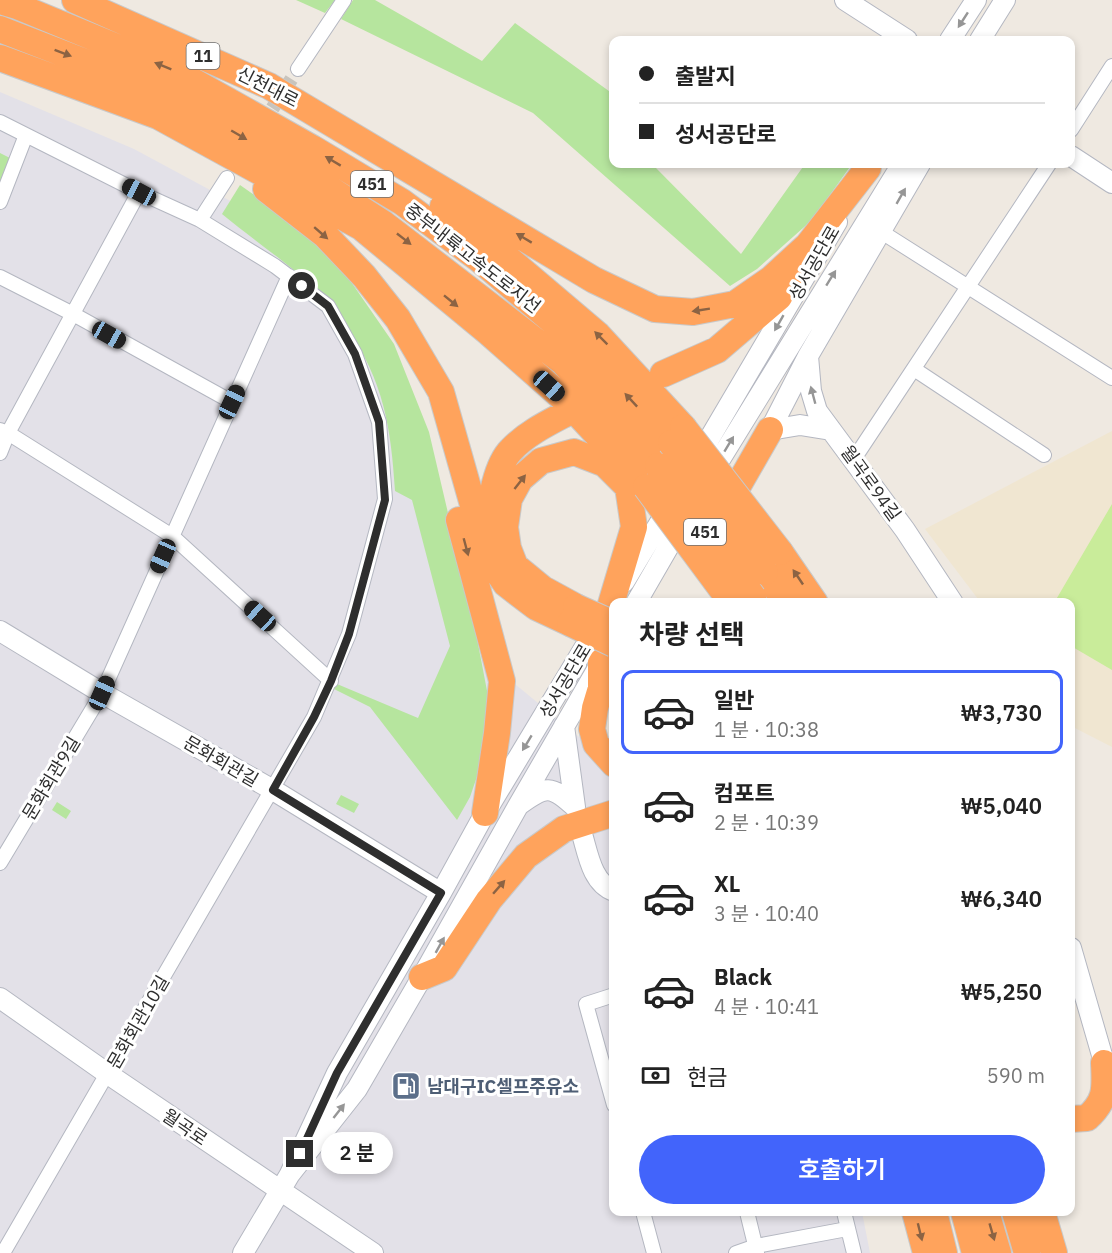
<!DOCTYPE html>
<html lang="ko">
<meta charset="utf-8">
<style>
:root{--surface:#fff;--page:#f6f6f6;--text:#222;--muted:#767676;--line:#e0e0e0;--accent:#4264fb}
body{margin:0;font-family:"IBM Plex Sans","Noto Sans KR",sans-serif;background:var(--page);color:var(--text);height:100vh;display:flex;flex-direction:column;font-size:22px;white-space:nowrap}
*{box-sizing:border-box;margin:0}
p{font-size:20px;color:var(--muted)}
.icon{flex:none;width:33px;height:33px;fill:none;stroke:currentColor;stroke-width:2;stroke-linecap:round;stroke-linejoin:round}
.map{position:relative;flex:1;overflow:hidden}
.details{position:absolute;left:609px;top:598px;width:466px;height:618px;display:flex;flex-direction:column;background:var(--surface);border-radius:12px;box-shadow:0 3px 9px #0003}
.details>*{flex:none}
.top-card{position:absolute;left:609px;top:36px;width:466px;height:132px;border-radius:12px;box-shadow:0 3px 9px #0003;display:grid;align-content:center;height:132px;padding:0 30px;background:var(--surface)}
.end{position:absolute;width:27px;height:27px;margin:-14px;border:8px solid #2e2e2e;background:#fff;box-shadow:0 0 0 3px #fff}
.from{border-radius:50%}
.bubble{position:absolute;height:42px;border-radius:21px;background:var(--surface);box-shadow:0 3px 9px #0003;font-size:20px;font-weight:600;line-height:42px;text-align:center}
.car{position:absolute;width:18px;height:36px;margin:-18px -9px;border-radius:8px;box-shadow:0 0 4px 2px #0007;background:linear-gradient(#222 24%,#8ab4d8 0 40%,#222 0 76%,#8ab4d8 0 86%,#222 0)}
.top-card b{display:flex;align-items:center;gap:21px;height:57px;font-size:22px}
.top-card b+b{border-top:2px solid var(--line)}
.top-card i{width:15px;height:15px;background:var(--text)}
ul{padding:0;list-style:none}
li{display:flex;align-items:center;gap:18px;height:84px;margin:0 12px 9px;padding:0 18px;border:3px solid transparent;border-radius:12px}
li div{flex:1}
li b{display:block;font-size:22px}
li em{font-style:normal;font-weight:600}
li.selected{border-color:var(--accent)}
li>.icon{width:54px;height:54px;stroke-width:1.5}
h2{padding:0 30px;font-size:27px;line-height:72px}
.pay{display:flex;align-items:center;gap:15px;height:66px;padding:0 30px;font-size:22px}
.pay p{margin-inline-start:auto}
.action{display:flex;gap:12px;margin-top:auto;padding:12px 30px}
.action a{flex:1;height:69px;border-radius:36px;background:var(--accent);color:#fff;font-size:24px;font-weight:600;line-height:69px;text-align:center}
.map>svg:first-child{display:block}
.industrial{fill:#e3e1e8}
.education{fill:#f0e6d1}
.green{fill:#b6e59e}
.pitch{fill:#c9ec9a}
.lines{fill:none;stroke-linecap:round;stroke-linejoin:round}
.street-tunnel{stroke:#c8c4bd;stroke-width:14;stroke-dasharray:14 7;stroke-linecap:butt}
.street-casing{stroke:#b4b7c1;stroke-width:16}
.secondary-casing{stroke:#b4b7c1;stroke-width:22}
.highway-casing{stroke:#c9c9c9;stroke-width:28}
.street{stroke:#fff;stroke-width:14}
.secondary{stroke:#fff;stroke-width:20}
.highway{stroke:#ffa35c;stroke-width:26}
.highway-bridge-casing{stroke:#c9c9c9;stroke-width:28;stroke-linecap:butt}
.highway-bridge{stroke:#ffa35c;stroke-width:26}
.oneway{fill:#969696}
.oneway2{fill:#8c6343}
.route{stroke:#2e2e2e;stroke-width:8}
.labels{text-anchor:middle;dominant-baseline:central;stroke-width:6;stroke-linejoin:round;paint-order:stroke}
.shield{fill:#fff;stroke:#6d6d6d;stroke-width:1.5}
.shield-label{font-size:16px;font-weight:bold;fill:#2e2e2e}
.street-label{font-size:18px;fill:#2e2e2e;stroke:#fff}
.service-label{font-size:18px;font-weight:bold;fill:#4e5e75;stroke:#fff;text-anchor:start}
</style>
<div class="map">
<svg width="1112" height="1253" viewBox="0 0 1112 1253">
<rect width="100%" height="100%" fill="#efe9e1"/>
<path class="industrial" d="M0,92L134,149L273,224L395,361L470,647L613,765L614,1212H862L870,1253H0Z"/>
<path class="education" d="M1112,431V747L1071,726V603H981L925,529Z"/>
<path class="green" d="M296,0H335L325,13Z
M353,0H375L482,61L515,23L613,94L614,164H657L656,168L741,254L805,164H852L812,220L757,269L730,286L533,113L341,19Z
M0,153L12,159L0,184Z
M240,185L290,220L326,250L347,276L394,344L429,432L475,628L488,696V744L470,797L457,820L370,707L334,689L337,684L418,718L450,646L412,500L395,491C391,428 384,381 346,327C340,319 335,309 328,301C297,269 257,243 222,214Z
M341,795L359,804L354,813L336,804Z
M57,802L71,811L66,819L52,810Z"/>
<path class="pitch" d="M1112,504V670L1071,646V603H1054Z"/>
<g class="lines">
<path class="street-tunnel" d="M261,126L298,69"/>
<g class="street-casing">
<path id="street" d="M298,69L344,0
M0,122L145,195L200,220L275,266L328,306L355,354L379,422L385,499L349,634L314,717L3,1253
M1071,130L1112,66
M0,202L26,135
M200,220L227,178
M880,231L1112,378
M0,277L73,314L232,402
M914,369L1044,455
M0,430L8,433L172,536L331,681
M0,453L8,433L139,192
M854,459L1049,164
M0,863L102,693L289,276
M614,995L586,1004L614,1105
M643,1212L654,1253
M747,1212L757,1253
M844,1212L854,1253
M736,1253L756,1246L847,1229"/>
</g>
<g class="secondary-casing">
<path id="secondary" d="M845,0L907,40
M950,40L976,0
M980,40L1005,0
M1071,156L1112,183
M808,356L811,391L817,411L905,530L953,603
M770,430L808,356L920,164
M770,430L800,425L831,430
M695,463L837,222
M708,479L902,164
M624,582L671,504
M636,603L684,520
M0,631L102,693L273,790L441,893
M564,726L575,807
M519,805C546,785 551,785 575,807
M582,834C588,854 592,883 614,891
M1071,948L1108,1076
M0,998L108,1074L373,1253
M290,1174L337,1073L441,893L485,813L600,622
M243,1253L290,1174L357,1089L422,977L518,806L602,661"/>
</g>
<g class="highway-casing">
<path id="highway" d="M75,0L269,86L594,280L655,309L693,312L735,304L771,279L808,245L868,168
M0,1L17,6L175,71L312,148L402,202L479,259L582,346L671,443
M0,29L165,93L297,168L384,224L563,362L658,466
M0,58L158,116L361,227L488,332L564,399L646,487
M266,189L325,235L364,276L398,319L441,392L488,558L506,584L536,607L570,623
M443,206L471,227L598,335L683,427
M663,374L717,350L779,297L796,266
M724,510L770,430
M459,520L502,681L497,733L485,813
M490,521C489,502 497,464 511,450C526,434 546,424 565,414
M780,552L815,603
M765,572L786,603
M576,607L543,589L515,566L508,548L505,527L509,499L520,479L541,461L574,452L605,464L628,487L634,527L611,604
M601,662V688L595,708L592,729L596,744L614,764
M422,977L444,968L489,900L526,856L564,829L614,813
M1071,1119L1087,1118C1107,1100 1105,1088 1104,1063
M915,1212L926,1253
M934,1212L944,1253
M964,1212L975,1253
M986,1212L998,1253
M1015,1212L1027,1253
M1042,1212L1054,1253"/>
</g>
<use href="#street" class="street"/>
<use href="#secondary" class="secondary"/>
<use href="#highway" class="highway"/>
<g class="highway-bridge-casing">
<path id="highway-bridge" d="M683,427L780,552
M671,443L765,572
M658,466L753,597
M646,487L732,603
M576,607L614,624
M570,623L614,644"/>
</g>
<use href="#highway-bridge" class="highway-bridge"/>
</g>
<defs><path id="oneway-solid" d="M-6-.8H1V-3.2L6.5 0L1 3.2V.8H-6Z" transform="scale(1.5)"/></defs>
<g class="oneway">
<use href="#oneway-solid" transform="translate(963 20) rotate(123)"/>
<use href="#oneway-solid" transform="translate(901 196) rotate(-60)"/>
<use href="#oneway-solid" transform="translate(831 278) rotate(-58)"/>
<use href="#oneway-solid" transform="translate(779 323) rotate(120)"/>
<use href="#oneway-solid" transform="translate(813 395) rotate(-105)"/>
<use href="#oneway-solid" transform="translate(729 444) rotate(-59)"/>
<use href="#oneway-solid" transform="translate(527 743) rotate(121)"/>
<use href="#oneway-solid" transform="translate(440 945) rotate(-61)"/>
<use href="#oneway-solid" transform="translate(339 1111) rotate(-52)"/>
</g>
<g class="oneway2">
<use href="#oneway-solid" transform="translate(63 53) rotate(21)"/>
<use href="#oneway-solid" transform="translate(163 66) rotate(-158)"/>
<use href="#oneway-solid" transform="translate(239 135) rotate(30)"/>
<use href="#oneway-solid" transform="translate(333 161) rotate(-149)"/>
<use href="#oneway-solid" transform="translate(321 233) rotate(41)"/>
<use href="#oneway-solid" transform="translate(524 238) rotate(-149)"/>
<use href="#oneway-solid" transform="translate(404 239) rotate(38)"/>
<use href="#oneway-solid" transform="translate(451 301) rotate(39)"/>
<use href="#oneway-solid" transform="translate(701 310) rotate(171)"/>
<use href="#oneway-solid" transform="translate(601 338) rotate(-135)"/>
<use href="#oneway-solid" transform="translate(631 400) rotate(-133)"/>
<use href="#oneway-solid" transform="translate(520 482) rotate(-52)"/>
<use href="#oneway-solid" transform="translate(466 547) rotate(75)"/>
<use href="#oneway-solid" transform="translate(798 577) rotate(-124)"/>
<use href="#oneway-solid" transform="translate(499 887) rotate(-49)"/>
<use href="#oneway-solid" transform="translate(920 1232) rotate(76)"/>
<use href="#oneway-solid" transform="translate(992 1232) rotate(74)"/>
</g>
<g class="lines">
<path class="route" d="M300,1154L337,1073L441,893L273,790L314,717L331,681L349,634L385,500L379,422L355,354L328,306L302,286"/>
</g>
<defs>
<g id="fuel-square" transform="scale(1.5)"><rect x="-9" y="-9" width="18" height="18" rx="4" fill="#5c6f8a" stroke="#fff"/><path d="M-5.5-6h7V0h2V4h1.3V-2.5L3-4.5l.8-.8L6-3V5H2.5V1h-1V6h-7ZM-4.2-4.7v3.2H.2V-4.7Z" fill="#fff"/></g>
</defs>
<g fill-rule="evenodd">
<use href="#fuel-square" x="406" y="1086"/>
</g>
<g class="labels">
<g class="shield">
<rect x="186.5" y="43" width="33" height="26" rx="4.5"/>
<rect x="351" y="171" width="42" height="26" rx="4.5"/>
<rect x="684" y="519" width="42" height="26" rx="4.5"/>
</g>
<g class="shield-label">
<text x="203" y="56">11</text>
<text x="372" y="184">451</text>
<text x="705" y="532">451</text>
</g>
<g class="street-label">
<text transform="translate(268 87) rotate(27)">신천대로</text>
<text transform="translate(473 258) rotate(38)">중부내륙고속도로지선</text>
<text transform="translate(814 263) rotate(-60)">성서공단로</text>
<text transform="translate(871 483) rotate(54)">월곡로94길</text>
<text transform="translate(565 681) rotate(-59)">성서공단로</text>
<text transform="translate(221 761) rotate(30)">문화회관길</text>
<text transform="translate(51 778) rotate(-59)">문화회관9길</text>
<text transform="translate(138 1022) rotate(-60)">문화회관10길</text>
<text transform="translate(185 1127) rotate(34)">월곡로</text>
</g>
<g class="service-label">
<text x="427" y="1086">남대구IC셀프주유소</text>
</g>
</g>
</svg>
<i class="end from" style="left:302px;top:286px"></i>
<i class="end" style="left:300px;top:1154px"></i>
<div class="bubble" style="left:321px;top:1132px;width:72px">2 분</div>
<i class="car" style="left:139px;top:192px;rotate:298deg"></i>
<i class="car" style="left:109px;top:335px;rotate:119deg"></i>
<i class="car" style="left:549px;top:386px;rotate:132deg"></i>
<i class="car" style="left:232px;top:402px;rotate:25deg"></i>
<i class="car" style="left:163px;top:556px;rotate:204deg"></i>
<i class="car" style="left:260px;top:616px;rotate:312deg"></i>
<i class="car" style="left:102px;top:693px;rotate:24deg"></i>
<div class="top-card">
<b><i class="from"></i>출발지</b>
<b><i></i>성서공단로</b>
</div>
<section class="details">
<h2>차량 선택</h2>
<ul>
<li class="selected"><svg class="icon" aria-label="car" viewBox="0 0 24 24"><path d="M5 17H2v-5l4-1 3-4h7l3 4 3 1v5h-3M9 17h6M6 11h13"/><circle cx="7" cy="17" r="2"/><circle cx="17" cy="17" r="2"/></svg><div><b>일반</b><p>1 분 · 10:38</p></div><em>₩3,730</em></li>
<li><svg class="icon" aria-label="car" viewBox="0 0 24 24"><path d="M5 17H2v-5l4-1 3-4h7l3 4 3 1v5h-3M9 17h6M6 11h13"/><circle cx="7" cy="17" r="2"/><circle cx="17" cy="17" r="2"/></svg><div><b>컴포트</b><p>2 분 · 10:39</p></div><em>₩5,040</em></li>
<li><svg class="icon" aria-label="car" viewBox="0 0 24 24"><path d="M5 17H2v-5l4-1 3-4h7l3 4 3 1v5h-3M9 17h6M6 11h13"/><circle cx="7" cy="17" r="2"/><circle cx="17" cy="17" r="2"/></svg><div><b>XL</b><p>3 분 · 10:40</p></div><em>₩6,340</em></li>
<li><svg class="icon" aria-label="car" viewBox="0 0 24 24"><path d="M5 17H2v-5l4-1 3-4h7l3 4 3 1v5h-3M9 17h6M6 11h13"/><circle cx="7" cy="17" r="2"/><circle cx="17" cy="17" r="2"/></svg><div><b>Black</b><p>4 분 · 10:41</p></div><em>₩5,250</em></li>
</ul>
<div class="pay"><svg class="icon" aria-label="cash" viewBox="0 0 24 24"><path d="M3 7h18v10H3z"/><circle cx="12" cy="12" r="2"/></svg>현금<p>590 m</p></div>
<div class="action"><a>호출하기</a></div>
</section>
</div>
